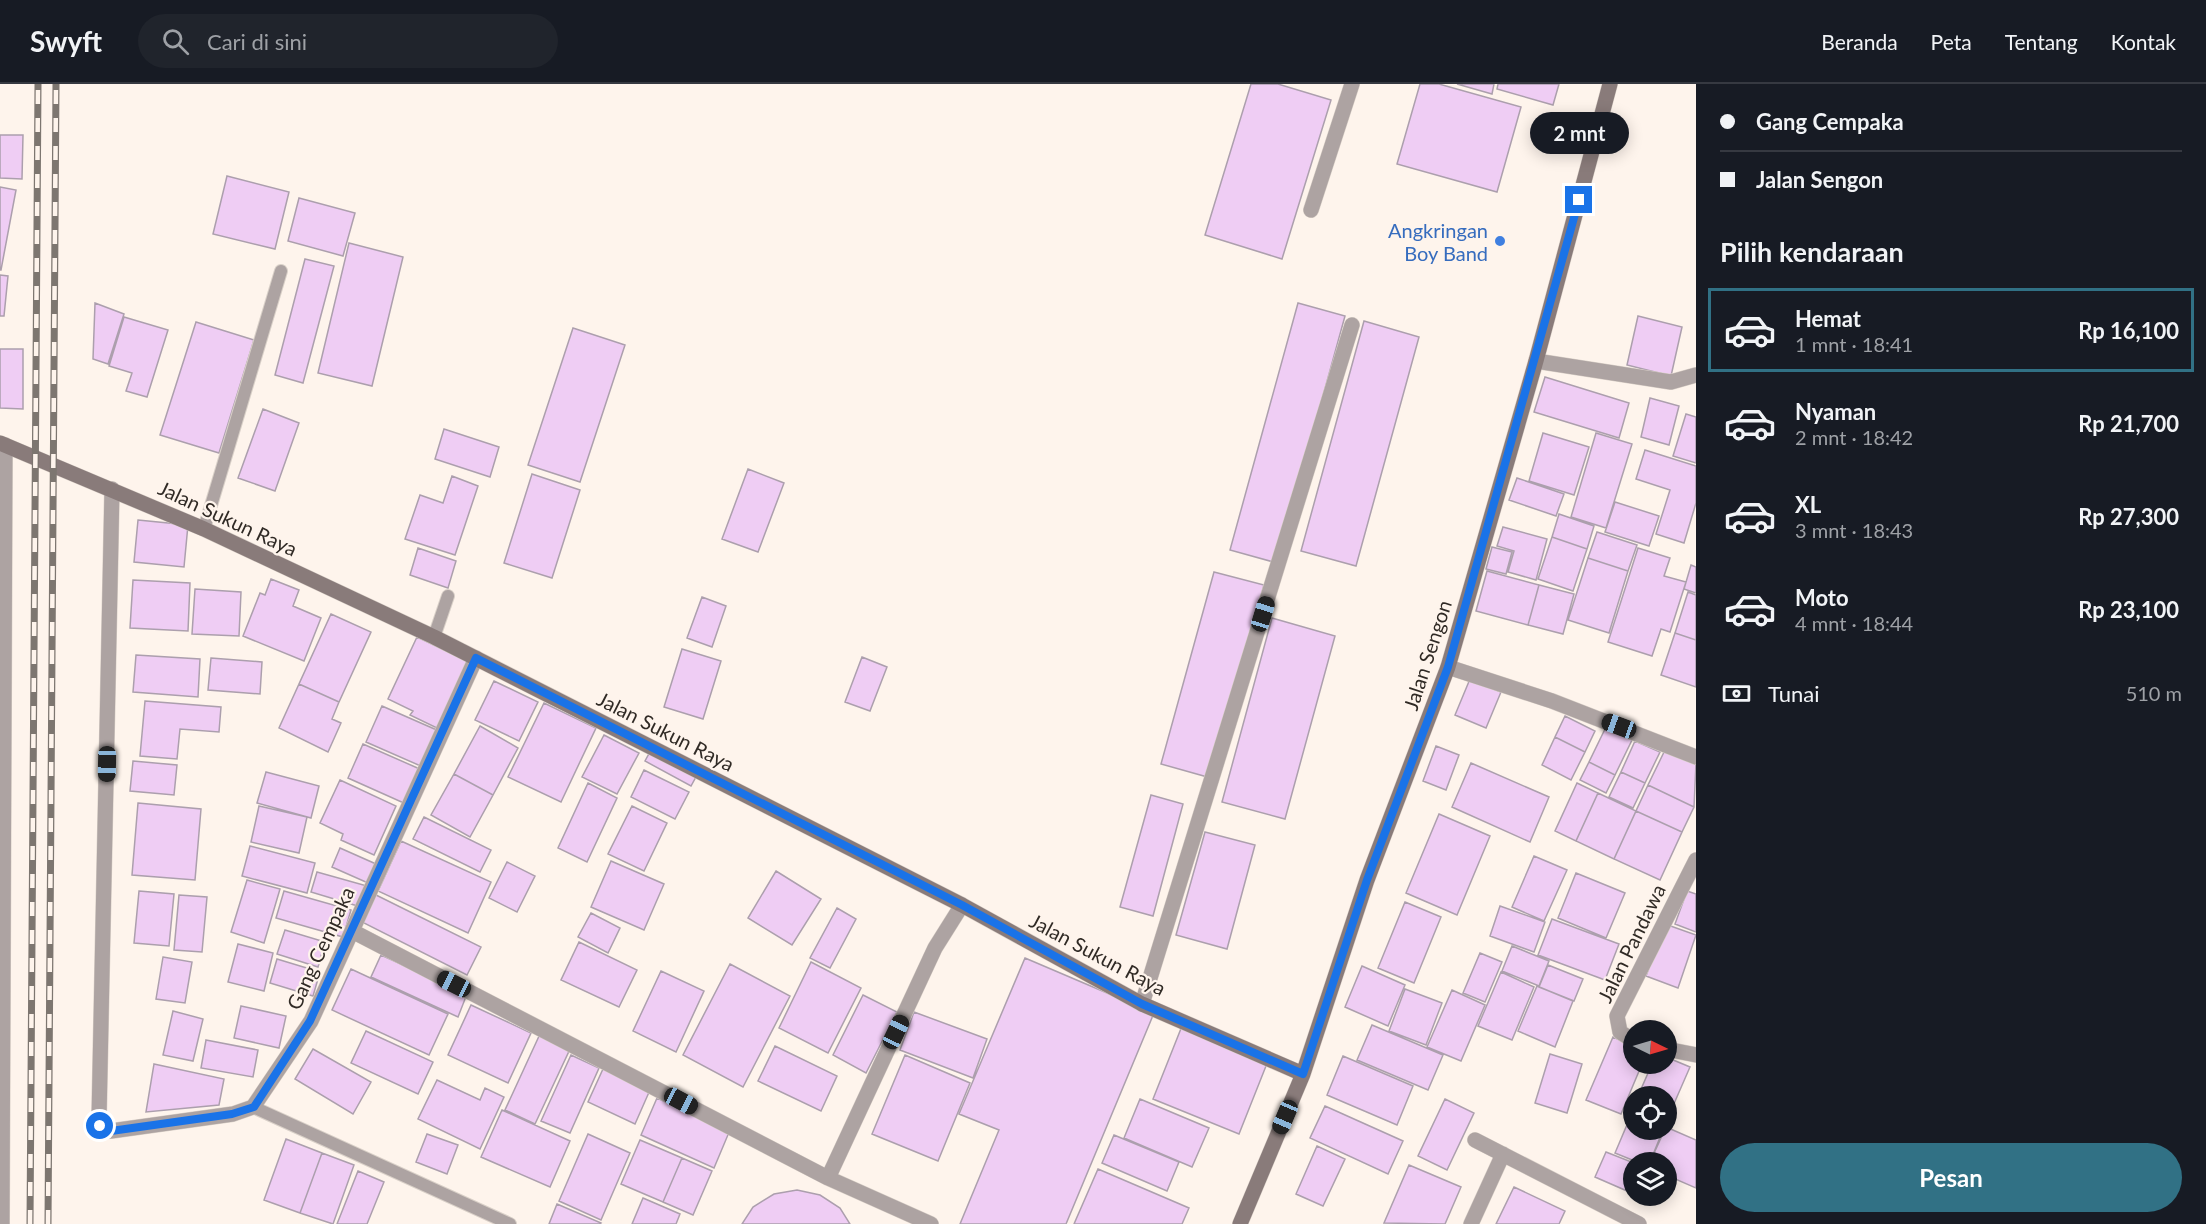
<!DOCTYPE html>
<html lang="id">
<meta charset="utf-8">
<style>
:root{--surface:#171b24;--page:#20242c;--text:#f1f3f6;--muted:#9ea1a6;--line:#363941;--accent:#317185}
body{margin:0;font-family:Lato,sans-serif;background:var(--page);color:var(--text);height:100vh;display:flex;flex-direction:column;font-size:22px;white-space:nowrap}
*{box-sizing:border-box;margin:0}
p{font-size:20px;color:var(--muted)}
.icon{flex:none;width:33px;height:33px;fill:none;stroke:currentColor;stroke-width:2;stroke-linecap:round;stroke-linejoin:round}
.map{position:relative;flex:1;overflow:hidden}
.sheet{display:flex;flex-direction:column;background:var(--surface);width:510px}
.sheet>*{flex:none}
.top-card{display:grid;align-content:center;height:132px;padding:0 24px;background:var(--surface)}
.needle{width:39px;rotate:95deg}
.buttons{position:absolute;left:1623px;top:936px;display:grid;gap:12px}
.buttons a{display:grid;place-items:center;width:54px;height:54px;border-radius:50%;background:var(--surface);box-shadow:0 3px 15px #0003;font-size:30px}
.end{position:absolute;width:27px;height:27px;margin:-14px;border:8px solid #1a73e8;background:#fff;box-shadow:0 0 0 3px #fff}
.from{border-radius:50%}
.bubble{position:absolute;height:42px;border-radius:21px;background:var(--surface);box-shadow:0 3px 15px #0003;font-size:20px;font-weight:700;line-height:42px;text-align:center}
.car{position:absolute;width:18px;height:36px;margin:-18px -9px;border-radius:8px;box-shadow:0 0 4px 2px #0007;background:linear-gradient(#222 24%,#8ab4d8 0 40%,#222 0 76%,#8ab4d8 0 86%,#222 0)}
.top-card b{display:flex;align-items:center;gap:21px;height:57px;font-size:22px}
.top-card b+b{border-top:2px solid var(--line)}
.top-card i{width:15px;height:15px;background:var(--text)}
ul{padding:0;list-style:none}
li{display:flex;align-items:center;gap:18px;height:84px;margin:0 12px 9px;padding:0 12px;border:3px solid transparent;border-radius:0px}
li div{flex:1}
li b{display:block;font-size:22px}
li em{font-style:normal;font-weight:700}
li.active{border-color:var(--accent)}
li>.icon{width:54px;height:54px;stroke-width:1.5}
h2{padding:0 24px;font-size:27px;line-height:72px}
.pay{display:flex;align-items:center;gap:15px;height:66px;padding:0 24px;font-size:22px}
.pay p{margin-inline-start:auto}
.cta{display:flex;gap:12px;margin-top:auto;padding:12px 24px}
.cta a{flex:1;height:69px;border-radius:36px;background:var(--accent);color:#fff;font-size:24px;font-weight:700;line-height:69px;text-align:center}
header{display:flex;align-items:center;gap:36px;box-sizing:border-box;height:84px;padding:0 30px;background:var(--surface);border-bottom:2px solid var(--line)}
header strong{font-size:28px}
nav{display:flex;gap:33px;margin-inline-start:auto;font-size:21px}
.search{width:420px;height:54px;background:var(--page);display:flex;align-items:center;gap:15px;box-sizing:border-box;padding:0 21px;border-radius:33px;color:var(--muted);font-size:22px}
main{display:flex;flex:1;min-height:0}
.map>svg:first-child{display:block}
.building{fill:#efcdf4;stroke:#ac9fad;stroke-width:1.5}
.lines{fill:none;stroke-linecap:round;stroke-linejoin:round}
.lane-casing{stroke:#d9d0c8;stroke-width:14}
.street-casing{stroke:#d9d0c8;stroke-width:16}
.secondary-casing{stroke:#d9d0c8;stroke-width:16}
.lane{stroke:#ada3a2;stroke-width:12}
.street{stroke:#ada3a2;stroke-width:15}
.secondary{stroke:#897b7a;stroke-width:15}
.rail-casing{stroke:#7d7670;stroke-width:7}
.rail{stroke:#fef4ec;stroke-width:4.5;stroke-dasharray:14;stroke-linecap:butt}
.route{stroke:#1a73e8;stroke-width:8}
.shop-dot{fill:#3f7fe0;stroke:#fef4ec;stroke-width:2}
.labels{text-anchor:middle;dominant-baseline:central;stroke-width:4.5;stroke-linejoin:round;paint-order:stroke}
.shop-label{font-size:20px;fill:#366cbe;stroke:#fef4ec;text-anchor:end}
.street-label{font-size:20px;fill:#302a25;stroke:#fef4ec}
</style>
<header>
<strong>Swyft</strong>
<div class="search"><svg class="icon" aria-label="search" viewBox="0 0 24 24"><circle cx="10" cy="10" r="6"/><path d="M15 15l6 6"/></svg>Cari di sini</div>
<nav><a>Beranda</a><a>Peta</a><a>Tentang</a><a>Kontak</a></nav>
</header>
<main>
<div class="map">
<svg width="1696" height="1140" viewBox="0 0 1696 1140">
<rect width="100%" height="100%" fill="#fef4ec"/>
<path class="building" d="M1251,0H1278L1331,16L1282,175L1205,151Z
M1420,0H1439L1521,23L1497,108L1397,80Z
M1457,0H1494L1492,10Z
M1498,0H1559L1553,21L1497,5Z
M0,51H23L22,95L0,94Z
M227,92L289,108L275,165L213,150Z
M0,103L16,106L1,186H0Z
M299,114L355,129L343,172L288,157Z
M349,159L403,173L372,302L318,289Z
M305,175L334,182L303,299L275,291Z
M0,191L8,192L4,232H0Z
M95,219L124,230L108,280L93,275Z
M1298,219L1345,232L1277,479L1230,466Z
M1638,232L1682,243L1671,292L1627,281Z
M124,233L168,246L147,313L126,307L132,289L109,282Z
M1364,237L1419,253L1356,482L1301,467Z
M196,238L254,256L219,369L160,351Z
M573,244L625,261L580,398L528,381Z
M0,265H23V325L0,324Z
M1545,293L1629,319L1619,354L1534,328Z
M1650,314L1679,322L1669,361L1641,353Z
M263,325L299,339L275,407L238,394Z
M1686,330L1696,333V379L1673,372Z
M444,345L499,363L490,393L435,375Z
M1543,349L1589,363L1574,411L1529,397Z
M1596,349L1632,360L1606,444L1571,433Z
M1645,366L1696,382V419L1684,459L1656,450L1670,406L1636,395Z
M748,385L784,399L758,468L722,455Z
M532,390L580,406L552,494L504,479Z
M452,392L478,402L455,471L405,455L420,411L443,419Z
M1517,394L1564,410L1556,432L1509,416Z
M1615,418L1659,432L1649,462L1605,448Z
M1559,430L1594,442L1587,465L1552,453Z
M138,436L188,441L184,483L134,478Z
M1503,443L1547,455L1536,496L1508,488L1514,467L1497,462Z
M1597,448L1637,461L1628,487L1588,474Z
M1552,453L1587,465L1573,507L1538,495Z
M1492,463L1512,468L1506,490L1486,485Z
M418,464L456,477L448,504L410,491Z
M1638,464L1670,474L1664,492L1686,498L1670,548L1661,545L1652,572L1608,558Z
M1588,474L1628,487L1609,549L1568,536Z
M1691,481L1696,483V509L1684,505Z
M1487,487L1539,501L1528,541L1476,527Z
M1214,488L1264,501L1211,694L1161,680Z
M271,495L299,506L293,522L321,534L304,577L243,552L260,509L265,511Z
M133,496L190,499L188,547L130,544Z
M1539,501L1574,510L1563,550L1528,541Z
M195,505L241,508L239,552L192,550Z
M1688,508L1696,511V556L1675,549Z
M702,513L726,522L712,563L687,554Z
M331,530L371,548L339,618L299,600Z
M1272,534L1335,552L1285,735L1222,718Z
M1675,549L1696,556V603L1661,591Z
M417,553L470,578L439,645L410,631L413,627L388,615Z
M682,565L721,577L703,635L664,623Z
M136,571L200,575L198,613L133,608Z
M862,573L887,583L870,627L845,618Z
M211,574L262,578L260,610L208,606Z
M1470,595L1501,608L1486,644L1455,631Z
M494,597L538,618L519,657L475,636Z
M299,600L339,618L332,635L341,639L328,668L279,644Z
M145,617L221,623L219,648L180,645L177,675L140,672Z
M544,619L596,644L561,718L508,693Z
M382,622L439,647L423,683L366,658Z
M1565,632L1595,647L1585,668L1555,653Z
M480,642L518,664L493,711L454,690Z
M1606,643L1632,656L1615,691L1589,678Z
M604,651L639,669L617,710L582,693Z
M1555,653L1585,668L1571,696L1542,681Z
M1635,657L1660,668L1645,699L1621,688Z
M363,660L422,686L406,720L348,694Z
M1436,662L1459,671L1446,706L1423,697Z
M1666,664L1696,679L1694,723L1648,701Z
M651,666L697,691L691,702L645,677Z
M133,677L177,681L174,711L130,707Z
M1589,678L1615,691L1606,709L1580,696Z
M1471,679L1549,713L1530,758L1452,723Z
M644,686L689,708L675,735L631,713Z
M266,688L319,702L311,734L257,719Z
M1621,688L1645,699L1633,724L1609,713Z
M454,690L493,711L470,753L431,731Z
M340,696L396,722L374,771L341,756L343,750L320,739Z
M588,699L617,714L587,778L558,764Z
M1577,699L1598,709L1576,757L1555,747Z
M1648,701L1694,723L1682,748L1636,727Z
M1598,709L1636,727L1614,775L1576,757Z
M1151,711L1183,720L1153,832L1120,823Z
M138,719L201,725L195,796L132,791Z
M259,722L307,733L299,769L251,758Z
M632,722L667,739L644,787L608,770Z
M1636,727L1682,748L1660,796L1614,775Z
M1439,730L1490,752L1457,831L1406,809Z
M424,733L491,766L480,788L413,755Z
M1205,748L1255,761L1227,865L1176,851Z
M401,757L491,798L468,849L378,807Z
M250,762L315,779L307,809L242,792Z
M340,764L376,780L368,799L332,783Z
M1534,772L1567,786L1544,837L1512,823Z
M611,777L664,800L644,846L591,823Z
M507,778L535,792L517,828L489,814Z
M776,787L821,815L792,861L748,834Z
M317,788L367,802L361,823L311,808Z
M1576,789L1625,809L1606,854L1558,834Z
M247,796L280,805L264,859L231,848Z
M139,807L174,810L169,862L134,859Z
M284,807L351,826L343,853L276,834Z
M1687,807L1696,810V848L1675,840Z
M374,810L481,863L467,891L360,837Z
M179,811L207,813L202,868L174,866Z
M1405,818L1441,833L1414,899L1378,884Z
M1500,822L1545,838L1534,868L1490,852Z
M837,824L856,835L830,884L810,874Z
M591,829L620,844L608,869L578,853Z
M1552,835L1619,860L1605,896L1538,871Z
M1665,840L1696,851L1678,904L1646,892Z
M285,846L325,858L318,883L277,870Z
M579,858L637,886L619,923L561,896Z
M238,860L273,869L264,907L228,898Z
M1512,862L1549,877L1539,902L1502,887Z
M1480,869L1502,878L1485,918L1463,909Z
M381,871L467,910L458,933L371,893Z
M163,873L192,878L185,919L156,915Z
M1025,874L1154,929L1066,1140H960L999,1046L959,1030Z
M277,875L320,888L313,912L270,899Z
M811,878L861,904L828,969L779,944Z
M730,880L790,912L743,1003L683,971Z
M1548,881L1583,895L1574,917L1539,903Z
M1362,882L1405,901L1388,942L1345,923Z
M351,885L448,930L429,971L332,926Z
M661,887L704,907L676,968L633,947Z
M1501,888L1534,903L1512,956L1478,942Z
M1537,902L1573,917L1555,963L1518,947Z
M1405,905L1442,919L1426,961L1389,947Z
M1452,906L1485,921L1461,977L1427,963Z
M863,911L897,928L866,989L833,971Z
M471,921L531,949L508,999L448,971Z
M241,922L286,932L279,964L234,954Z
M173,927L203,935L193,977L163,971Z
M914,928L987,955L973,994L900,966Z
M1372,941L1443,971L1428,1006L1357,976Z
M1182,942L1268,977L1239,1050L1153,1015Z
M366,947L433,978L418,1010L351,979Z
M540,950L570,965L535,1040L505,1026Z
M1613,953L1634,962V980H1642L1621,1030L1586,1016Z
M206,956L258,966L253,993L201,984Z
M775,962L837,992L821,1027L758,997Z
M313,965L371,998L353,1030L295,995Z
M1550,970L1582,980L1567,1029L1535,1019Z
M571,971L599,984L570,1049L541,1037Z
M905,971L970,999L938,1077L872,1050Z
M1343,972L1413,1002L1397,1041L1327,1011Z
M1666,973L1690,983L1666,1038V1012H1638L1652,980H1666Z
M154,980L224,995L219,1021L146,1028Z
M603,985L650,1006L635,1040L588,1018Z
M437,996L480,1016L485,1004L504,1013L480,1065L418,1035Z
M657,1014L730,1046L714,1084L641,1051Z
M1140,1015L1209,1044L1192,1083L1124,1054Z
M1445,1015L1474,1029L1447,1086L1418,1072Z
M1325,1022L1403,1057L1388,1090L1310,1054Z
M502,1026L570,1057L550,1103L481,1073Z
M1632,1029L1634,1046H1663L1650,1078H1637L1615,1069Z
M1666,1043L1696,1056V1104L1666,1091V1078H1650Z
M427,1050L458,1061L447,1090L416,1078Z
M588,1050L630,1069L601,1136L559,1117Z
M1114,1051L1179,1078L1167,1107L1102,1079Z
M286,1055L322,1069L300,1129L264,1116Z
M640,1056L682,1074L663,1118L621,1100Z
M1317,1062L1345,1075L1323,1122L1296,1110Z
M1606,1068L1634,1079V1110L1595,1093Z
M322,1069L354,1081L333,1140L300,1129Z
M682,1074L712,1087L693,1131L663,1118Z
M1409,1081L1461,1103L1445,1140L1384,1139Z
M1098,1085L1189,1124L1182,1140H1074Z
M358,1087L384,1098L367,1140H337Z
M1514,1103L1565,1127L1559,1140H1496Z
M797,1106L820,1111L840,1124L850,1140H742L753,1123L774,1110Z
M1637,1112H1660L1656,1120Z
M643,1114L680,1130L676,1140H632Z
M557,1120L601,1139L600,1140H549Z"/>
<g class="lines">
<g class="lane-casing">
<path id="lane" d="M204,445L281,187
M434,553L448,512
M253,1023L510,1140"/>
</g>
<g class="street-casing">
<path id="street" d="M1311,126L1352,0
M1536,277L1671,298L1696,291
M112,405L99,1035L101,1046L111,1047L233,1030L253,1023L311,937L476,574
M1448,583L1552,617L1696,673
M352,847L828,1094L931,1140
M1142,920L1352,241
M1634,957L1620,948L1617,932L1696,776
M1666,965L1696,971
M1475,1056L1639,1140
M828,1094L935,864L962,821
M2,1140L5,361
M1471,1140L1503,1070"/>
</g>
<g class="secondary-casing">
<path id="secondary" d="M0,359L204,445L434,553L962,821L1142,920L1303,990
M1240,1140L1303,990L1367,796L1448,583L1536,277L1610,0"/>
</g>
<use href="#lane" class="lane"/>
<use href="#street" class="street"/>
<use href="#secondary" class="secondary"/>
<g class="rail-casing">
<path id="rail" d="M30,1140L38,0
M48,1140L56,0"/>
</g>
<use href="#rail" class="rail"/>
</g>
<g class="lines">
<path class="route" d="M100,1042L101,1046L111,1047L232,1030L254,1023L310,937L476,574L962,821L1142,920L1303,990L1367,796L1448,583L1579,116"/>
</g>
<circle class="shop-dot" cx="1500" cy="157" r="6"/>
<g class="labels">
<g class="shop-label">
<text x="1488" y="146">Angkringan<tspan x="1488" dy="23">Boy Band</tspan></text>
</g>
<g class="street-label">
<text transform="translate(228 434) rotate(25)">Jalan Sukun Raya</text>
<text transform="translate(1427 571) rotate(-72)">Jalan Sengon</text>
<text transform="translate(666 647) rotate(27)">Jalan Sukun Raya</text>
<text transform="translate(1631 859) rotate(-64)">Jalan Pandawa</text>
<text transform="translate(320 864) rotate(-65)">Gang Cempaka</text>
<text transform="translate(1098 870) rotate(28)">Jalan Sukun Raya</text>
</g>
</g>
</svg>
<div class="buttons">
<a><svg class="needle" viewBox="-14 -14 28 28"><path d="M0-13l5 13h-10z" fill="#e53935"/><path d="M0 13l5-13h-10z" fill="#9ea1a6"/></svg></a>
<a><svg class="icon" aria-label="locate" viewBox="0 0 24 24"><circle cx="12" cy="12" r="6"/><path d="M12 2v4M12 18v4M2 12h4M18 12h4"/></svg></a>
<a><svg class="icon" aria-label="layers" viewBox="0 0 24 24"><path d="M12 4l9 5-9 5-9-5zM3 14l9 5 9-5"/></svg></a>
</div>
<i class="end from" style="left:100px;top:1042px"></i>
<i class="end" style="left:1579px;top:116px"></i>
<div class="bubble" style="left:1530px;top:28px;width:99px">2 mnt</div>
<i class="car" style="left:1263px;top:530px;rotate:17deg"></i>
<i class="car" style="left:1619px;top:642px;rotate:290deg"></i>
<i class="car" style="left:107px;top:680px;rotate:181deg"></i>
<i class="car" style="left:454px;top:900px;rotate:297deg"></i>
<i class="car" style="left:896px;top:948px;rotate:25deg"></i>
<i class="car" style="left:681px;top:1017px;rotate:118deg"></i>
<i class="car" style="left:1285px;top:1033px;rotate:203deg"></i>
</div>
<section class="sheet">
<div class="top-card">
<b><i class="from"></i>Gang Cempaka</b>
<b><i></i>Jalan Sengon</b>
</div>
<h2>Pilih kendaraan</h2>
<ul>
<li class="active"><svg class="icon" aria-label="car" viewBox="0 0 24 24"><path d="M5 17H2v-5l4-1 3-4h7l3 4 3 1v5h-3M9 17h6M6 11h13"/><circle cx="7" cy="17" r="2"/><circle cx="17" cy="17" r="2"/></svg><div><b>Hemat</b><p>1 mnt · 18:41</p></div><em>Rp 16,100</em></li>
<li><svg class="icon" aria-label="car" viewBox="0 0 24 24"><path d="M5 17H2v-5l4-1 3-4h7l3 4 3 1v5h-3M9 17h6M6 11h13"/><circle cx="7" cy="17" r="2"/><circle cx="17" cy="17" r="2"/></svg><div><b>Nyaman</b><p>2 mnt · 18:42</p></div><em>Rp 21,700</em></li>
<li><svg class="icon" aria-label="car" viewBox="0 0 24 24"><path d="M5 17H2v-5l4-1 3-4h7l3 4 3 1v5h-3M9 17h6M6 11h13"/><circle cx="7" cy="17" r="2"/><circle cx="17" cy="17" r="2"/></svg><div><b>XL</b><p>3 mnt · 18:43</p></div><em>Rp 27,300</em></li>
<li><svg class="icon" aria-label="car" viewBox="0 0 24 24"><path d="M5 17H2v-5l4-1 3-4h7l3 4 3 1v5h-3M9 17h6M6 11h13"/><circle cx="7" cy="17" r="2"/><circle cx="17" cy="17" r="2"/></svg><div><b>Moto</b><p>4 mnt · 18:44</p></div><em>Rp 23,100</em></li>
</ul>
<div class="pay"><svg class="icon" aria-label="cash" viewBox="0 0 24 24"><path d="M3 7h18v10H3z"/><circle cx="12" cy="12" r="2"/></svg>Tunai<p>510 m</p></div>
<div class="cta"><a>Pesan</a></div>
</section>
</main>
